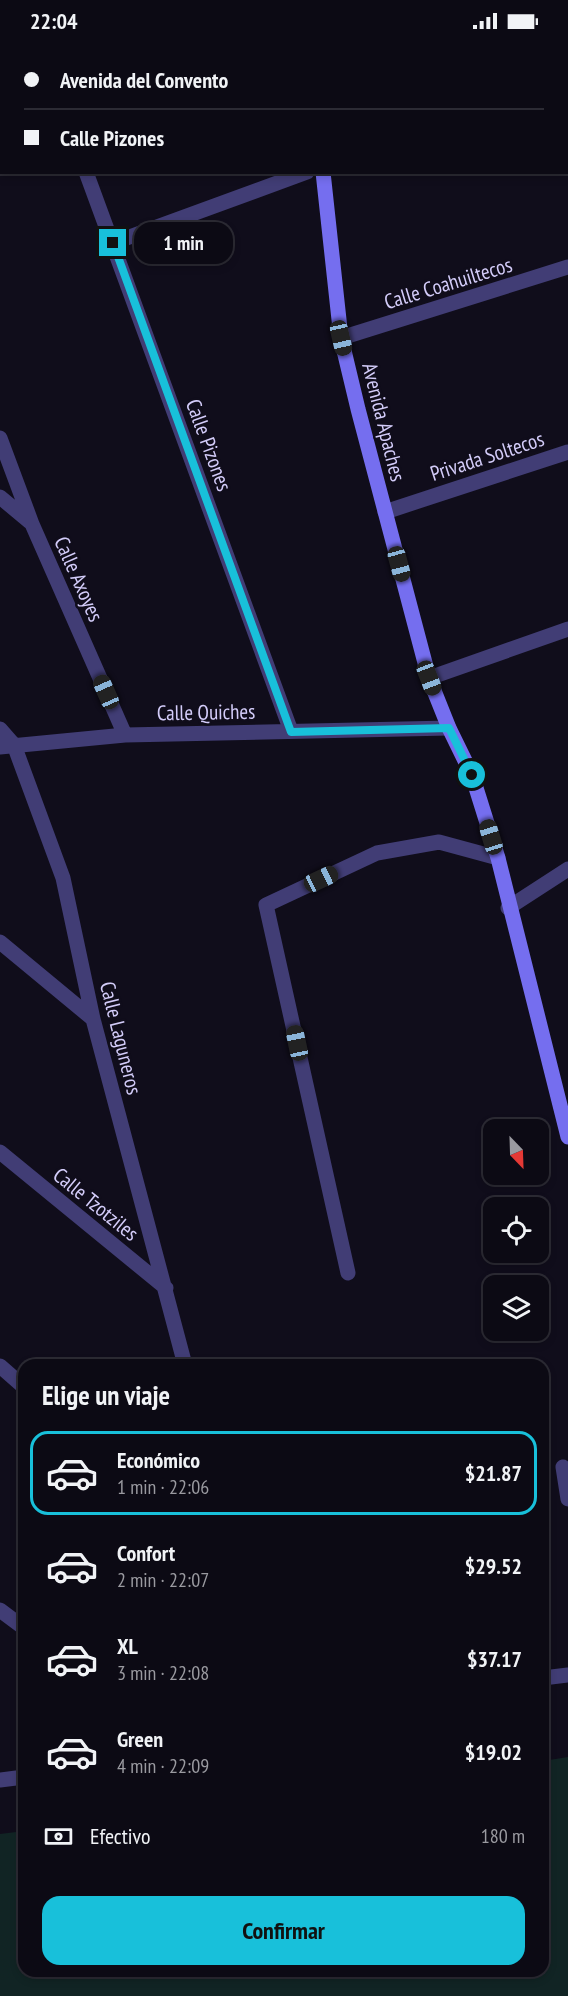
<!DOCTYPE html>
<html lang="es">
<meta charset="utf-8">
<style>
:root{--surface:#0c0a14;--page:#1a1822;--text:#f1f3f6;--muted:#9a9aa0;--line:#2c2b34;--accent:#18c0da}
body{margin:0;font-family:"PT Sans Narrow",sans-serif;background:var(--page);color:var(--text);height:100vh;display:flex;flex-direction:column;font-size:22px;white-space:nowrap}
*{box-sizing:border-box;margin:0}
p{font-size:20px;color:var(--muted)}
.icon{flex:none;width:33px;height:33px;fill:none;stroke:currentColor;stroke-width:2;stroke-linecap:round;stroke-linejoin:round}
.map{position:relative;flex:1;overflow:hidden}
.sheet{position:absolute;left:18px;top:1317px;width:531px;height:618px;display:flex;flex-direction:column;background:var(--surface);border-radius:18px;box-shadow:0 3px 9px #0003,0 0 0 2px var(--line)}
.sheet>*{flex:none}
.banner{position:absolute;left:0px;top:0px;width:568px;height:132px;box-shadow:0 3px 9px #0003,0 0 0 2px var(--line);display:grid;align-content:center;height:132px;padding:0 24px;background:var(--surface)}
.needle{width:39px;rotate:157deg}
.controls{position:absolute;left:483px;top:1077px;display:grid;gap:12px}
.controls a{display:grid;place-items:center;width:66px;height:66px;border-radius:12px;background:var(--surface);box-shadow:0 3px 9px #0003,0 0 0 2px var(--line);font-size:30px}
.end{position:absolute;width:27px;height:27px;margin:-14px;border:8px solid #18c0da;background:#111;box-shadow:0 0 0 3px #111}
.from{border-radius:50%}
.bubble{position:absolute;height:42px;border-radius:18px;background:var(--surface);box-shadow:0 3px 9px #0003,0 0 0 2px var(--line);font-size:20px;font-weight:800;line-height:42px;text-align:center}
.car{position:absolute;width:18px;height:36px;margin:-18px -9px;border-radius:8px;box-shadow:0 0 4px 2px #0007;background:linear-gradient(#222 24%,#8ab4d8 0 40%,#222 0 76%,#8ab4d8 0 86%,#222 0)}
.banner b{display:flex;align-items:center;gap:21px;height:57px;font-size:22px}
.banner b+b{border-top:2px solid var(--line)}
.banner i{width:15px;height:15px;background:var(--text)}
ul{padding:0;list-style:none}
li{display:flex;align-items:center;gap:18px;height:84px;margin:0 12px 9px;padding:0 12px;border:3px solid transparent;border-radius:18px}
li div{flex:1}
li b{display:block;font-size:22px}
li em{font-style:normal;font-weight:800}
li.active{border-color:var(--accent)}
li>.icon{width:54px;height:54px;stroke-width:1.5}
h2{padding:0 24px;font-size:27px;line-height:72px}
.pay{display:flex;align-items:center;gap:15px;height:66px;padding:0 24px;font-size:22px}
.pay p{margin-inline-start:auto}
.action{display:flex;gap:12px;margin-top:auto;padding:12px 24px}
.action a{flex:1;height:69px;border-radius:18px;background:var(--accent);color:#111;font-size:24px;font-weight:800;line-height:69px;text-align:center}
.status{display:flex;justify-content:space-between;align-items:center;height:42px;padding:0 30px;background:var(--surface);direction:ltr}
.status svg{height:16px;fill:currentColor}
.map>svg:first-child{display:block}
.green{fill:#112424}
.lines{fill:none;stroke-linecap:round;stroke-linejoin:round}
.street{stroke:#413d75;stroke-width:15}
.secondary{stroke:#756eef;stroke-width:15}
.route{stroke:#18c0da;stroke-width:8}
.labels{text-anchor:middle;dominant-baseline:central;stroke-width:5;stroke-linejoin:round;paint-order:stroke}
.street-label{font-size:21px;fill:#d3ccf9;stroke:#100d1b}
</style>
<div class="status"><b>22:04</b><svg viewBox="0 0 49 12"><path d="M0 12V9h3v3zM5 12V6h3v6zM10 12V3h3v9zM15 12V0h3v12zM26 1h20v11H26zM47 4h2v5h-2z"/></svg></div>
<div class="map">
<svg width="568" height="1954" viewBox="0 0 568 1954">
<rect width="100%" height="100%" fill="#100d1b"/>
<path class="green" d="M568,1715V1954H0V1792L24,1789V1929H543V1719Z"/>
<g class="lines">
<path class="street" d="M35,0V2
M180,2L185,0
M567,50H568
M0,66L2,65
M86,130L291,689
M113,201L307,130
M341,296L568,225
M0,396L32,482L125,693
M0,455L30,480
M385,470L568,410
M429,636L568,587
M0,687L14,703L63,836L93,977L185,1323
M0,705L125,693L449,686
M508,866L568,827
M0,900L93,977
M0,1110L166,1246
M348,1231L266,863L377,811L439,800L498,816
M0,1324L24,1345
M563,1425L568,1457
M0,1568L24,1586
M543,1636L568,1633
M0,1738L24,1735"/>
<path class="secondary" d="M314,0V2
M323,130L341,296L358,367L429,636L449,686L472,733L498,816L568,1095"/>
</g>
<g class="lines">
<path class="route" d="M113,201L291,690L449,686L472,733"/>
</g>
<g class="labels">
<g class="street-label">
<text transform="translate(448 241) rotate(-17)">Calle Coahuiltecos</text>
<text transform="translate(384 380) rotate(76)">Avenida Apaches</text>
<text transform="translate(209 403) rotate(70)">Calle Pizones</text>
<text transform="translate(487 414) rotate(-18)">Privada Soltecos</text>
<text transform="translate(79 537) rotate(66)">Calle Axoyes</text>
<text transform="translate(206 670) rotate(-1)">Calle Quiches</text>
<text transform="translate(121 996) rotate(76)">Calle Laguneros</text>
<text transform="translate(96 1162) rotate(39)">Calle Tzotziles</text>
</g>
</g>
</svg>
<div class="controls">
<a><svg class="needle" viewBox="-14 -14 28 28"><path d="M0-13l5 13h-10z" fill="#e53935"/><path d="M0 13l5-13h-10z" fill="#9a9aa0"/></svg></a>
<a><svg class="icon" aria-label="locate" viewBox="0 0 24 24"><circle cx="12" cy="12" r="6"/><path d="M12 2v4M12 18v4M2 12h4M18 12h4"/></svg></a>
<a><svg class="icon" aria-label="layers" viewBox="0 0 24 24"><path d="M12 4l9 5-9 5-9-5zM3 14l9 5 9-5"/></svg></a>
</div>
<i class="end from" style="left:472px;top:733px"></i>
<i class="end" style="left:113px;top:201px"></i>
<div class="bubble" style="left:134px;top:180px;width:99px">1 min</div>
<i class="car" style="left:341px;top:296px;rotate:167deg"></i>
<i class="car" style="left:399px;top:522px;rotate:165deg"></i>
<i class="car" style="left:429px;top:636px;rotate:159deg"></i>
<i class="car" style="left:106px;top:650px;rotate:336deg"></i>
<i class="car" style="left:491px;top:795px;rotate:343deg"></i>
<i class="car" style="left:321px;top:837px;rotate:65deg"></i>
<i class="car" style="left:297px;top:1001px;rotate:348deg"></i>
<div class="banner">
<b><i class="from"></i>Avenida del Convento</b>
<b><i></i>Calle Pizones</b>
</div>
<section class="sheet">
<h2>Elige un viaje</h2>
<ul>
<li class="active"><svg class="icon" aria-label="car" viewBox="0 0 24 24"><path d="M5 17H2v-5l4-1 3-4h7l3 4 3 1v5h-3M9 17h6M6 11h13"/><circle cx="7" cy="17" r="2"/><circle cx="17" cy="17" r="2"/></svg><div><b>Económico</b><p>1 min · 22:06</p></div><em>$21.87</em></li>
<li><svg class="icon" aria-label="car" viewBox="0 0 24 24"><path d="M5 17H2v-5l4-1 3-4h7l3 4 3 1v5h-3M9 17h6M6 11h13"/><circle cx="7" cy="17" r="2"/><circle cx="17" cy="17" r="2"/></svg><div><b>Confort</b><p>2 min · 22:07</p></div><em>$29.52</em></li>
<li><svg class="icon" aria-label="car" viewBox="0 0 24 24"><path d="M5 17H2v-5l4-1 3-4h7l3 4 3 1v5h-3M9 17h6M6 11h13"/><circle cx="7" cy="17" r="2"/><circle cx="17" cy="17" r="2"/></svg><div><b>XL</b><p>3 min · 22:08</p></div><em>$37.17</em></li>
<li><svg class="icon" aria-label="car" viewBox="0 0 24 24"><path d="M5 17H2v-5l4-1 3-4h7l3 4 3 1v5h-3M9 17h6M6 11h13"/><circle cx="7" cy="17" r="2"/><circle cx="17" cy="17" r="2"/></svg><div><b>Green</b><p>4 min · 22:09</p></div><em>$19.02</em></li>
</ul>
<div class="pay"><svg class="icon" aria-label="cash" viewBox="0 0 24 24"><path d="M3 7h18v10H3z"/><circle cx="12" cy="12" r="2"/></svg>Efectivo<p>180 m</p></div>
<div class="action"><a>Confirmar</a></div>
</section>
</div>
